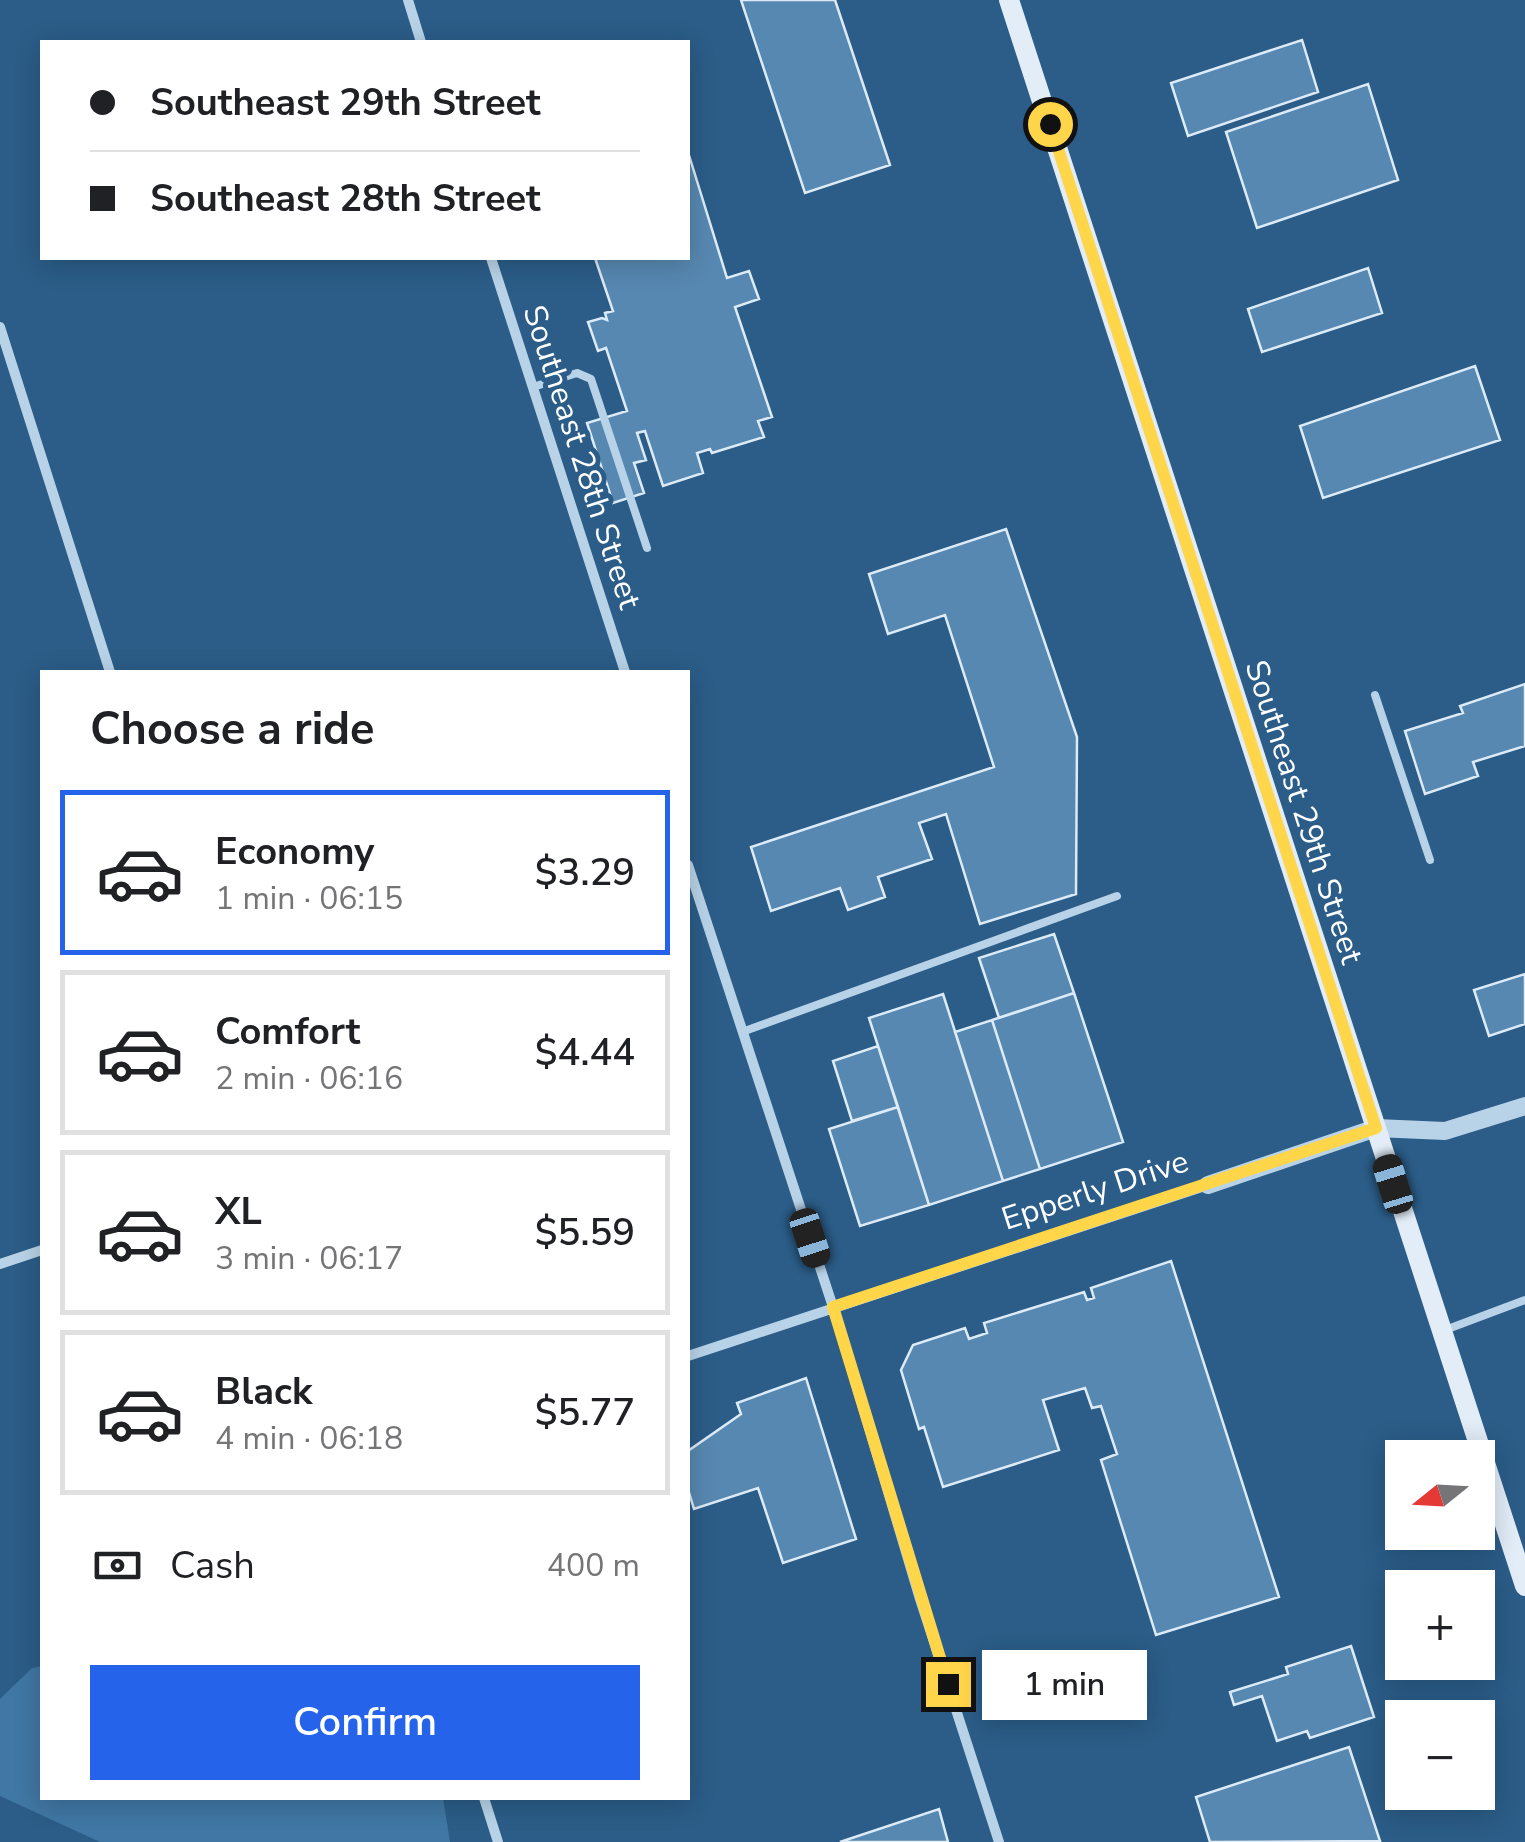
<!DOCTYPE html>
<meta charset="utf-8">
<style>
:root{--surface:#fff;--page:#f6f6f6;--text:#202124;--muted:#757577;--line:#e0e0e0;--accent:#2563eb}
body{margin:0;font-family:"Nunito Sans",sans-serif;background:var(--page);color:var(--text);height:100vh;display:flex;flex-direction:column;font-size:38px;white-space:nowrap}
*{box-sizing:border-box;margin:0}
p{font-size:32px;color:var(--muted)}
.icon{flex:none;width:55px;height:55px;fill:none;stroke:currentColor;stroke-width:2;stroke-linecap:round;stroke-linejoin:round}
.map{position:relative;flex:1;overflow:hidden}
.details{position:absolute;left:40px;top:670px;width:650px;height:1130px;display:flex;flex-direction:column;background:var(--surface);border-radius:0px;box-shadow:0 5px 25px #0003}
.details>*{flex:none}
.hud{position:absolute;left:40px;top:40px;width:650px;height:220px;border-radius:0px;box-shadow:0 5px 25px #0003;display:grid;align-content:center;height:220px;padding:0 50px;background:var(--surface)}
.needle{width:65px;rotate:252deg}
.tools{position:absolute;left:1385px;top:1440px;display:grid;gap:20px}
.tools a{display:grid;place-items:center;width:110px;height:110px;border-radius:0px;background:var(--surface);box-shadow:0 5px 25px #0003;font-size:50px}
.end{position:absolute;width:45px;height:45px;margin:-22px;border:12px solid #ffd54a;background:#111;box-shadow:0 0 0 5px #111}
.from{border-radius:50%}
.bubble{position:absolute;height:70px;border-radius:0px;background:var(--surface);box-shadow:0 5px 25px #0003;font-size:32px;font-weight:600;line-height:70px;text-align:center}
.car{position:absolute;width:30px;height:60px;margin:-30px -15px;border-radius:12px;box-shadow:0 0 8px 2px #0007;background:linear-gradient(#222 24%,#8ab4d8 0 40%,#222 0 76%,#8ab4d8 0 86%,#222 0)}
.hud b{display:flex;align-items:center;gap:35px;height:95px;font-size:38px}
.hud b+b{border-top:2px solid var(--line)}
.hud i{width:25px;height:25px;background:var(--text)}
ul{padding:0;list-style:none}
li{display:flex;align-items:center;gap:30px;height:165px;margin:0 20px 15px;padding:0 30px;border:5px solid var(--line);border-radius:0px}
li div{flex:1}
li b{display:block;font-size:38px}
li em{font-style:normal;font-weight:600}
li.current{border-color:var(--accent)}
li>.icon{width:90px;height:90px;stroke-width:1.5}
h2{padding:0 50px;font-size:45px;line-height:120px}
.pay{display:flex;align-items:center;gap:25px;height:110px;padding:0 50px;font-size:38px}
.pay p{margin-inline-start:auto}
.button{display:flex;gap:20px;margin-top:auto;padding:20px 50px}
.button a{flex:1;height:115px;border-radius:0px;background:var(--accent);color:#fff;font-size:40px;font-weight:600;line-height:115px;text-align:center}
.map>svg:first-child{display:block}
.green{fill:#4077a4}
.building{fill:#5788b1;stroke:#dcebf7;stroke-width:2.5}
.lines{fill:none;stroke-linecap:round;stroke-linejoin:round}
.service{stroke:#b8d3e8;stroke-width:8}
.minor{stroke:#b8d3e8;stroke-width:10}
.tertiary{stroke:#b8d3e8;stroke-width:18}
.secondary{stroke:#e2edf8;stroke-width:20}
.route{stroke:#ffd54a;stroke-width:12}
.labels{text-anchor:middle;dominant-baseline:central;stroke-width:10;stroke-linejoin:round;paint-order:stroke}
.street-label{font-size:32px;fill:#fff;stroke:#2b5d88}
</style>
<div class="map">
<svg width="1525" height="1842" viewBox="0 0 1525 1842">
<rect width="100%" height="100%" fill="#2b5d88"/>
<path class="green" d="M42,1666V1798H443L450,1842H100L0,1796V1699L32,1668Z"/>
<path class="building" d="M741,0H835L890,165L805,193Z
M1302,40L1318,92L1188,136L1171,83Z
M1368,84L1398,180L1257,228L1226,132Z
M688,152L727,278L749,271L759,299L735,307L772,417L758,421L764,437L712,453L710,449L697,453L703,473L663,486L645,431L637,433L646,460L634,463L644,493L613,503L587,423L627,411L606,348L598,351L588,322L602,318L607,320L605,313L613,311L595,258H688Z
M1368,268L1382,313L1262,352L1248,309Z
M1475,366L1500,440L1323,498L1300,426Z
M1006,529L1077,737L1076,894L980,924L946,814L919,823L932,859L878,877L885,897L848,910L840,888L771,911L751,847L994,767L945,615L888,634L869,574Z
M1525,684V746L1473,762L1478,776L1425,794L1405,731L1463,713L1460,706Z
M1054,934L1074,993L999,1018L979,958Z
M1525,974V1024L1489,1036L1474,990Z
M1074,993L1123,1142L1040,1169L992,1020Z
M943,994L1003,1181L929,1205L869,1018Z
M992,1020L1040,1169L1003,1181L955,1032Z
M878,1046L898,1107L852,1121L833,1061Z
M898,1107L929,1205L860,1226L829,1129Z
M1171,1261L1279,1597L1156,1635L1101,1460L1117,1454L1101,1406L1092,1408L1085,1388L1043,1400L1059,1450L943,1487L924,1427L919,1429L901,1370L913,1345L965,1328L969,1339L987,1333L984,1323L1084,1292L1087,1300L1094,1298L1091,1288Z
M806,1378L856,1539L783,1563L758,1488L694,1509L688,1489V1451L741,1414L737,1403Z
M1351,1646L1374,1717L1310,1738L1307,1731L1277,1741L1262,1696L1234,1705L1230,1692L1288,1674L1286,1667Z
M1349,1747L1380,1841L1210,1842L1196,1797Z
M939,1809L948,1842H840Z"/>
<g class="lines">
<path class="service" d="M533,387L577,373L591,379L647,548
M1375,695L1430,860
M742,1032L1117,896
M1445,1330L1525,1300"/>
<path class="minor" d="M408,0L421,42
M491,258L625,672
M0,327L110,672
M688,865L833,1307L920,1599L999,1842
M0,1264L42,1250
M688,1356L1208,1185
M484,1798L498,1842"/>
<path class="tertiary" d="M1208,1185L1376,1128L1445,1131L1525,1106"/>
<path class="secondary" d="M1009,0L1525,1586"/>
</g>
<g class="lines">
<path class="route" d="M948,1684L833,1307L1376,1128L1050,124"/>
</g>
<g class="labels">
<g class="street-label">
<text transform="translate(582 457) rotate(72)">Southeast 28th Street</text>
<text transform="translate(1304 812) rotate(72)">Southeast 29th Street</text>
<text transform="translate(1095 1190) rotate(-18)">Epperly Drive</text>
</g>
</g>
</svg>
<div class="tools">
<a><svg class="needle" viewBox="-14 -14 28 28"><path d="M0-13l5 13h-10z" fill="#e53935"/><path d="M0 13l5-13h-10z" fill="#757577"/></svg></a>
<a>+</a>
<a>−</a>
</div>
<i class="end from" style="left:1050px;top:124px"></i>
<i class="end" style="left:948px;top:1684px"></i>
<div class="bubble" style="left:982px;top:1650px;width:165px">1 min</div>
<i class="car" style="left:1393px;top:1184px;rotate:343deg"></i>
<i class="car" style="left:810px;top:1238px;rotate:162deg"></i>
<div class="hud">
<b><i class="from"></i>Southeast 29th Street</b>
<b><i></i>Southeast 28th Street</b>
</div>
<section class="details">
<h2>Choose a ride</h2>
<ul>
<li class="current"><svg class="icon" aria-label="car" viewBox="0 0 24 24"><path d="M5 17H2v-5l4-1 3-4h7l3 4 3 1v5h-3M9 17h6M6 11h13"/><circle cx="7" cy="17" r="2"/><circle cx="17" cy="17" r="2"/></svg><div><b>Economy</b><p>1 min · 06:15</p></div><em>$3.29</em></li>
<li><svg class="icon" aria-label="car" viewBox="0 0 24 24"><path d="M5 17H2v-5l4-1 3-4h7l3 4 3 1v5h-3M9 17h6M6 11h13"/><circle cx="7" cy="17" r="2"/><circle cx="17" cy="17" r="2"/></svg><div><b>Comfort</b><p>2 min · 06:16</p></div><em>$4.44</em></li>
<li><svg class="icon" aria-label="car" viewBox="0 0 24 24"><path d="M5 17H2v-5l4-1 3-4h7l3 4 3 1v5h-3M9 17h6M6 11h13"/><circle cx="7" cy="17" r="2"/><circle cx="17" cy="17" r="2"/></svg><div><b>XL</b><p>3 min · 06:17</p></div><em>$5.59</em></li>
<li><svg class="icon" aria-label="car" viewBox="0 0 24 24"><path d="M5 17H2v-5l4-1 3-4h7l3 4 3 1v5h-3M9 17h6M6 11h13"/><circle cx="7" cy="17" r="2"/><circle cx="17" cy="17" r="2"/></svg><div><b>Black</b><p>4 min · 06:18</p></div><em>$5.77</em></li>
</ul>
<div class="pay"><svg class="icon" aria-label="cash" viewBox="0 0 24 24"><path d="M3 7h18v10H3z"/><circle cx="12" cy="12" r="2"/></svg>Cash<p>400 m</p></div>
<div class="button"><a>Confirm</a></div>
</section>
</div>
